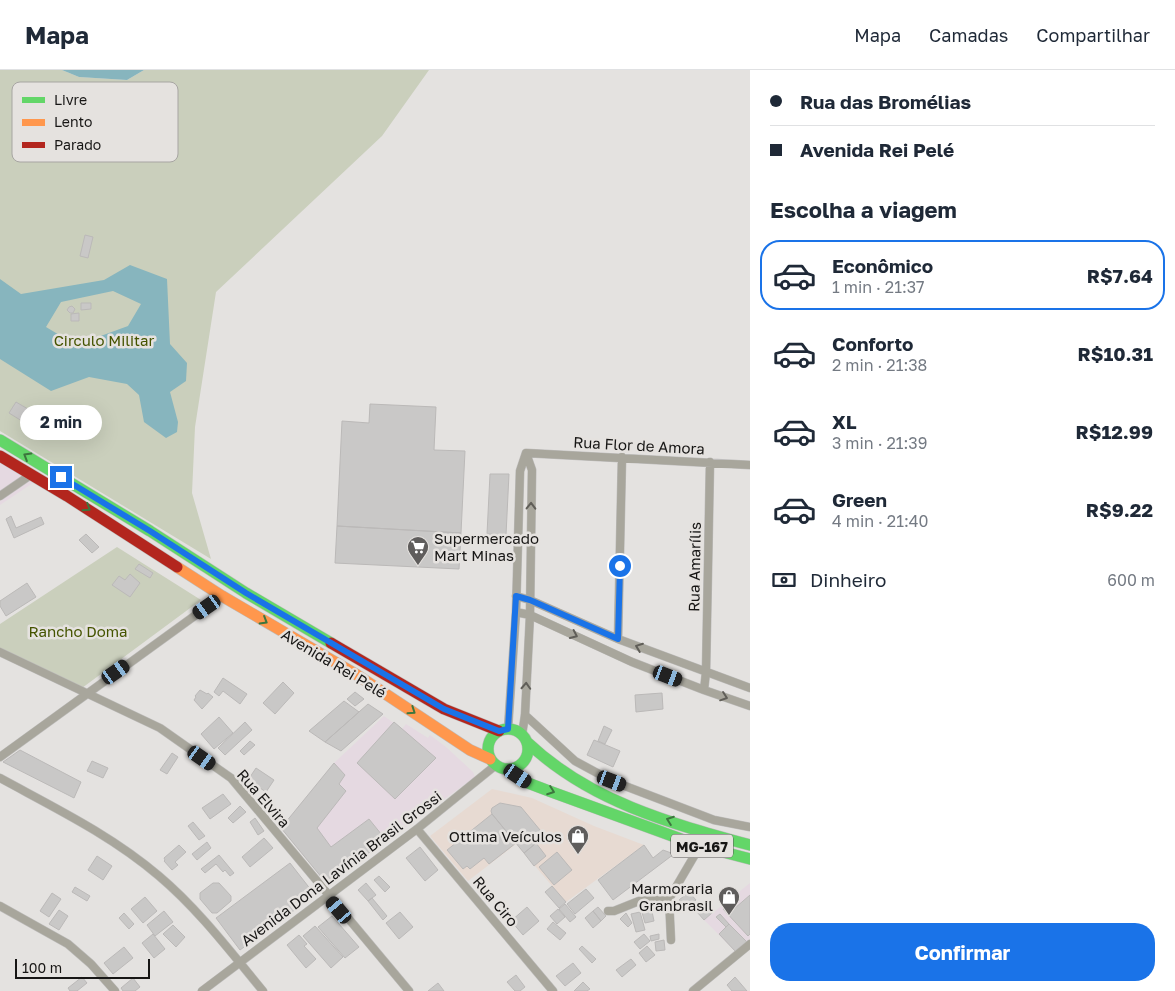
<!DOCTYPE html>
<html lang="pt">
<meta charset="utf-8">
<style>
:root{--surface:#fff;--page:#f2f2f3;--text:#1f2937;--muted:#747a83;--line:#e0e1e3;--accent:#1a73e8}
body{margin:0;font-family:"Golos Text",sans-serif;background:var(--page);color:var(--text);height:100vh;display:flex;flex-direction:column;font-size:19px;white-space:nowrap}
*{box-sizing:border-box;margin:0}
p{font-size:16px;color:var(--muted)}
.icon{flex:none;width:28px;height:28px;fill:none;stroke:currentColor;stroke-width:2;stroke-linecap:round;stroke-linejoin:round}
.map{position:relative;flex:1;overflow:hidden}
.details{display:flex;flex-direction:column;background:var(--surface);width:425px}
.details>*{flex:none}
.guide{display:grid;align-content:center;height:110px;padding:0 20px;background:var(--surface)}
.scale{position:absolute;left:15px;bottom:12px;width:135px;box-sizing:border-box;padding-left:5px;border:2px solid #171615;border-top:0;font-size:14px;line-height:18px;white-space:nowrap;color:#171615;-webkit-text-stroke:4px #e5e2df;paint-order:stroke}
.end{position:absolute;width:22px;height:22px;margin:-11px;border:6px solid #1a73e8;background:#fff;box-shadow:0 0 0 2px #fff}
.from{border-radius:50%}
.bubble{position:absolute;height:35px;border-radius:18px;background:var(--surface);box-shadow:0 5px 20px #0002;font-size:16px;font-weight:700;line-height:35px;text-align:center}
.car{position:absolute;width:15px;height:30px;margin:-15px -8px;border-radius:6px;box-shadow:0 0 4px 1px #0007;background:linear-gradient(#222 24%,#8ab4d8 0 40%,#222 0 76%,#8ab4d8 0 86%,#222 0)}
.guide b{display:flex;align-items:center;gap:18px;height:48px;font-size:19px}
.guide b+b{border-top:1px solid var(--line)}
.guide i{width:12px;height:12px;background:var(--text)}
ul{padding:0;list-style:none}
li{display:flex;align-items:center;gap:15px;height:70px;margin:0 10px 8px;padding:0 10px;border:2px solid transparent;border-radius:20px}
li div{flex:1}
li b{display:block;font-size:19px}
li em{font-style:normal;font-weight:700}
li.on{border-color:var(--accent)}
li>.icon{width:45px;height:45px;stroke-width:1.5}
h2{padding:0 20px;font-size:22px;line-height:60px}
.pay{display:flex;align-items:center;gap:12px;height:55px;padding:0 20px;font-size:19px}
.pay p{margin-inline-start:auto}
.primary-button{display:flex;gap:10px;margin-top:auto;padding:10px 20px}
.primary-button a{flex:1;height:58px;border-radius:20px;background:var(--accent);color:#fff;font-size:20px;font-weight:700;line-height:58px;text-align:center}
header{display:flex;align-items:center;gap:30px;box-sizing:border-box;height:70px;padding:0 25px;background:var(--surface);border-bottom:1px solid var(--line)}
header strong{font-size:24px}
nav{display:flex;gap:28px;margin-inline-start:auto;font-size:18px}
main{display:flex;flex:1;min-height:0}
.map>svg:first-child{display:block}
.commercial{fill:#e7dad2}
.industrial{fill:#e5d9e1}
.green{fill:#cacfbc}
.water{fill:#87b5be;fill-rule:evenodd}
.building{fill:#c9c8c7;stroke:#bbb9b8}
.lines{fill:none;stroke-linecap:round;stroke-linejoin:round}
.street-casing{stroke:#bebdbc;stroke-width:9}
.fast-casing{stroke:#bebdbc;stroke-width:12}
.slow-casing{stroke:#bebdbc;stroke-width:12}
.jam-casing{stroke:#bebdbc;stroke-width:12}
.street{stroke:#a8a69c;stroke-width:8}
.fast{stroke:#63d668;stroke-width:11}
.slow{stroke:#ff974d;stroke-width:11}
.jam{stroke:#b3261e;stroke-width:11}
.oneway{stroke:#3d763e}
.oneway2{stroke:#605e58}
.route{stroke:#1a73e8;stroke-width:6}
.labels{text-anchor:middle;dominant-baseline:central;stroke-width:5;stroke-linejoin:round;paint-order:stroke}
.shield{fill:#e5e2df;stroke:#555352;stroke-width:1}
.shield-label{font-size:14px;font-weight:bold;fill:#171615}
.park-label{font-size:15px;fill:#455400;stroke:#e5e2df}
.street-label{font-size:15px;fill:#171615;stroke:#e5e2df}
.poi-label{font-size:15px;fill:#171615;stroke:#e5e2df;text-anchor:end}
.key{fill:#e5e2df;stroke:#a7a5a2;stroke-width:1}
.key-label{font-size:14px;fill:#171615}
</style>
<header>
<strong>Mapa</strong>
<nav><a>Mapa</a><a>Camadas</a><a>Compartilhar</a></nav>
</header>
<main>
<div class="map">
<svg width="750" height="921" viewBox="0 0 750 921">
<rect width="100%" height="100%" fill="#e4e2e0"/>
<path class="commercial" d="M492,719L532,728L594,756L644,775L566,832L516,774L468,811L430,766Z"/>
<path class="industrial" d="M0,387L36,411L0,435Z
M384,646L402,659L406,654L428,668L430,665L446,677L473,702L475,707L327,814L281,758L334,693Z
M750,813V869L736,882L704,850Z"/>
<path class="green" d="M0,0H62L79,7L127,10L144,0H429L382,66L216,222L195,357L192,423L211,489L0,361Z
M117,477L201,530L82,618L0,580V554Z"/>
<path class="water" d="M62,0H144L127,10L79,7Z
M130,195L167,209L170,274L187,293L186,311L170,322L178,352L177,362L166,368L144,352L139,325L127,314L89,307L51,321L0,289V209L21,224L104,210ZM113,221L141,234L128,256L76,275L46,257L61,232Z"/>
<path class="building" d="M85,165L93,167L88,188L80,186Z
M81,233H91V239L81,240Z
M72,236L75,239L73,243H70L67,240L69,237Z
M79,243V251H71V244Z
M16,332L45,349L38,361L9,343Z
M370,334L436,337L434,380L465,381L461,463L337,456L342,351L369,353Z
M490,404H509L506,465L487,464Z
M11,446L16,458L41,447L44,454L14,468L6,449Z
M337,456L461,463L459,499L335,493Z
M86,464L99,477L92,483L79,470Z
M139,494L153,503L150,508L135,499Z
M130,504L140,513L130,527L112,515L119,506L125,510Z
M27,513L36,527L6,546L0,536V531Z
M223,608L247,624L240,634L223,621L219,626L214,622Z
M283,612L294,623L275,644L263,633Z
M200,620L207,624L208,623L213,627L202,639L194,630L196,627L195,626Z
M355,622L364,629L355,636L347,629Z
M662,623L663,639L636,642L635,625Z
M344,631L359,642L325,672L309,661Z
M368,634L383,644L341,681L325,672Z
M219,647L233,663L214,679L201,664Z
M245,652L252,660L225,685L218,678Z
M394,652L436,688L395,729L357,693Z
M604,656L612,660L605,674L598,671Z
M594,670L620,681L613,697L587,685Z
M250,671L255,675L244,685L240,681Z
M20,680L81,712L74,728L3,692Z
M172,683L178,687L167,704L160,700Z
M92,691L108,698L103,708L87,701Z
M334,693L345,705L339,714L346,721L317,758L331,777L369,749L386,770L327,814L281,758Z
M256,698L274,710L266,722L248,710Z
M223,724L231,734L210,749L202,738Z
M500,733L521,737L545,766L524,783L492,744L491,741L492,738Z
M240,736L246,742L233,753L228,748Z
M492,744L516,773L489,794L484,788L470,799L467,796L463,799L447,780Z
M255,748L264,761L258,765L250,752Z
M193,752L205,766L199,770L188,756Z
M264,768L273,778L250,797L242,787Z
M207,772L211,778L197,790L192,784Z
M536,773L546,786L534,796L524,783Z
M179,775L186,782L175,792L178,795L172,800L164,791L165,790L164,788Z
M644,775L653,788L663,780L674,784L613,830L598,810Z
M420,777L438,800L425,811L406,788Z
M557,782L572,800L554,815L539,797Z
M219,785L234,803L230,806L225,800L223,802L216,794L205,803L201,799Z
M97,786L112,796L103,810L88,800Z
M290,793L315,825L240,880L216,848Z
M379,806L390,817L385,822L374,810Z
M213,813H219L231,826V831L217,843H212L200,829V823Z
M366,813L376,825L368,831L358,820Z
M552,816L566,832L559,838L545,822Z
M75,817L90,826L87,831L72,822Z
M586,819L594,828L575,844L567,834Z
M689,822L696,830L686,839L679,830Z
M52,823L61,829L49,847L40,841Z
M750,825V864L748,866L723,839L730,833L735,838Z
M145,827L157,841L143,853L131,839Z
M372,828L387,846L383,850L368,831Z
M565,834L576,847L570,852L559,839Z
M707,834L713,842L704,850L697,842Z
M527,837L539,851L523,865L511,851Z
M598,837L606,846L601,851L593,841Z
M651,837L654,851L645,853L641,839Z
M558,839L565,847L557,854L550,846Z
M59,840L68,846L59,860L49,854Z
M164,841L173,852L155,866L147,855Z
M593,841L601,851L593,858L585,848Z
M400,842L413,857L399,869L386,853Z
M640,842L645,860L636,862L631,844Z
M124,843L134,854L129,859L119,848Z
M626,843L632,853L628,857L620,849Z
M720,844L729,854L726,857L716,847Z
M332,846L359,877L345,888L318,857Z
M553,852L566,863L560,870L547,859Z
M729,854L747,872L736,882L719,864Z
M173,855L185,867L176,877L163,864Z
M315,856L343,887L331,898L303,866Z
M153,864L165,879L154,888L142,873Z
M644,864L650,871L640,879L634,872Z
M659,864V869L651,871L650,866Z
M299,865L307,874L304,876L316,889L306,898L287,875Z
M664,870L665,880L656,881L655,872Z
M582,876L596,889L592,893L579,879Z
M647,876L655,885L646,892L639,883Z
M124,877L133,888L113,904L104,893Z
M631,889L636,895L622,907L616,900Z
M573,893L581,903L565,916L556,906Z
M516,905L525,917L520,921H515L507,912Z
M82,907L87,913L77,921H70L68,918Z
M735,907L747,921H732L727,915Z
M133,908L140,917L135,921H123L121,918Z
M583,912L590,919L587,921H574Z
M438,913L444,921H428Z"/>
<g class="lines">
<g class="street-casing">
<path id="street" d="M526,383L750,395
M0,426L32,404
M516,526L530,530L618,569L750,618
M516,542L530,545L632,592L704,620L750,636
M618,569L622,387
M0,582L160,658L231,708L409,921
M704,620L706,602L710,392
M525,645L575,691L612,711L714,750L750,757
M508,659L516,542L520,401L526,383
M522,665L525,645L530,545L532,400L526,383
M0,687L222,526
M0,708C55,738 111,765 159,806C198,839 230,881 263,921
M417,759L553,921
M669,829L671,870
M0,836L68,874L91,894L115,921
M608,841H614L639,831L669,829L700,776
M202,921L417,759L496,695
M693,921L750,874"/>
</g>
<g class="fast-casing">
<path id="fast" d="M0,370L150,461L246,523L331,573
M488 679a20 20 0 1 1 40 0a20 20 0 1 1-40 0Z
M527,672C589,731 669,753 750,775
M508,699L528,713L549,721L700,776L750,789"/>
</g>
<g class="slow-casing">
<path id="slow" d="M177,497L222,526L357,605L470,680L490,689"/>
</g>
<g class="jam-casing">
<path id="jam" d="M0,386L67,426L177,497
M331,573L444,639L499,661"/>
</g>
<use href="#street" class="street"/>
<use href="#fast" class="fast"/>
<use href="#slow" class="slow"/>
<use href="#jam" class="jam"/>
</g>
<defs><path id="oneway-chevron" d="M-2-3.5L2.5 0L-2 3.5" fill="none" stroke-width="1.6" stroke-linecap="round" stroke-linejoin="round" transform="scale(1.25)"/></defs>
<g class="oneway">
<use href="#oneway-chevron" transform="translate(27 386) rotate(-149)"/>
<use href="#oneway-chevron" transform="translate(87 438) rotate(33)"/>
<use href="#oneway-chevron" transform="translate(264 551) rotate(31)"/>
<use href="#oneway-chevron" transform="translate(412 641) rotate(34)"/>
<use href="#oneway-chevron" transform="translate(551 721) rotate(20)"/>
<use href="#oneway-chevron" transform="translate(670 750) rotate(-160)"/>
</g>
<g class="oneway2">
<use href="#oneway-chevron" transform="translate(531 436) rotate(-89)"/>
<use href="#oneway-chevron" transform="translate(574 565) rotate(25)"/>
<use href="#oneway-chevron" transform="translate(639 577) rotate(-159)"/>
<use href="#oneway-chevron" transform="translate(526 616) rotate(-87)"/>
<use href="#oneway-chevron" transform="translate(724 627) rotate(19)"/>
</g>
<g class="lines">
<path class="route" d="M61,407L150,461L246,523L444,639L499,661L508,659L516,526L530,530L618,569L620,496"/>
</g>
<defs>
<g id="supermarket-pin" transform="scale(1.125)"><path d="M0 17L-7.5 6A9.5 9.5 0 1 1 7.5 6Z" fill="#5f5d5c" stroke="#e5e2df"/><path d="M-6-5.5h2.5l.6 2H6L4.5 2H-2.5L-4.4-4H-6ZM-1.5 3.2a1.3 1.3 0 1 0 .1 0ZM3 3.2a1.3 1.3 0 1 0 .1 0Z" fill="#fff"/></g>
<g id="shop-pin" transform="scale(1.125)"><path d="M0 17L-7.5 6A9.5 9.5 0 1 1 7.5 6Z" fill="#5f5d5c" stroke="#e5e2df"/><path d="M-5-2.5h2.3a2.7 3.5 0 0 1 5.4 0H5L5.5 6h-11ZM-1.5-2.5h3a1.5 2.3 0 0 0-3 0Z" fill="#fff"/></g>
</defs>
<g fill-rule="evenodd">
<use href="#supermarket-pin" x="418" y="477"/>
<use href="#shop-pin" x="578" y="766"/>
<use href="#shop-pin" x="729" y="827"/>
</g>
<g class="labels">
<rect class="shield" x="671" y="764.5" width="62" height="23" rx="4"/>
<g class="shield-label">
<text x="702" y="776">MG-167</text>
</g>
<g class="park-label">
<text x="104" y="270">Circulo Militar</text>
<text x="78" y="561">Rancho Doma</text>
</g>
<g class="street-label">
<text transform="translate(639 375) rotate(3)">Rua Flor de Amora</text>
<text transform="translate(694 497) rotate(-89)">Rua Amarílis</text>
<text transform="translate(334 593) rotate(31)">Avenida Rei Pelé</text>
<text transform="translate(264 728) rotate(49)">Rua Elvira</text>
<text transform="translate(341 798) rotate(-37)">Avenida Dona Lavínia Brasil Grossi</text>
<text transform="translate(496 831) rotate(50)">Rua Ciro</text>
</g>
<g class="poi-label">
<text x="434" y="468" text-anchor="start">Supermercado<tspan x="434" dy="17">Mart Minas</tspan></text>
<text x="562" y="766">Ottima Veículos</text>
<text x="713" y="818">Marmoraria<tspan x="713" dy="17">Granbrasil</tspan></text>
</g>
</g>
<rect x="12" y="12" width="166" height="80" rx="8" class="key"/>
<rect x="22" y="27" width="23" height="6" fill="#63d668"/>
<rect x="22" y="49" width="23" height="7" fill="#ff974d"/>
<rect x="22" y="72" width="23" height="6" fill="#b3261e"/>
<g class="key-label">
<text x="54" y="35">Livre</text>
<text x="54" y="57">Lento</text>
<text x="54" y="80">Parado</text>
</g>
</svg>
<div class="scale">100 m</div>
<i class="end from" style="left:620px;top:496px"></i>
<i class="end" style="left:61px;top:407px"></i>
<div class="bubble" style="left:20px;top:335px;width:82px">2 min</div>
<i class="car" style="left:207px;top:537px;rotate:235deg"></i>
<i class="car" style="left:116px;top:602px;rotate:55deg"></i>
<i class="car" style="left:668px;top:606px;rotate:111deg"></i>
<i class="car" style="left:202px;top:688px;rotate:125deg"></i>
<i class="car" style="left:518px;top:706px;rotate:124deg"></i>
<i class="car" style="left:612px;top:711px;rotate:111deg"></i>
<i class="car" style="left:339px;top:840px;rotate:320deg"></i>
</div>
<section class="details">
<div class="guide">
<b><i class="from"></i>Rua das Bromélias</b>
<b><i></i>Avenida Rei Pelé</b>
</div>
<h2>Escolha a viagem</h2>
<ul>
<li class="on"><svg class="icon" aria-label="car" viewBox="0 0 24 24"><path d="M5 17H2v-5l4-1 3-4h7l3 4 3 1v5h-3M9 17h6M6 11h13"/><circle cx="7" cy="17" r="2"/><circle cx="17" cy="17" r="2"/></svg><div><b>Econômico</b><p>1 min · 21:37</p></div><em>R$7.64</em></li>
<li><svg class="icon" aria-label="car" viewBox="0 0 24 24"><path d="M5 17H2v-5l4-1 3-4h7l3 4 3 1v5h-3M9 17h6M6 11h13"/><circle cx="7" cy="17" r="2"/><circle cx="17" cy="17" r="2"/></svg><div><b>Conforto</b><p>2 min · 21:38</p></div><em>R$10.31</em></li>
<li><svg class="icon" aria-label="car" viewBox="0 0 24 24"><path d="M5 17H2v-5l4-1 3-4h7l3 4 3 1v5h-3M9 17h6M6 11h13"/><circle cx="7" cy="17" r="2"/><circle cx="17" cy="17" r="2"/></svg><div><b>XL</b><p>3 min · 21:39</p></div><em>R$12.99</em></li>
<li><svg class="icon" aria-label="car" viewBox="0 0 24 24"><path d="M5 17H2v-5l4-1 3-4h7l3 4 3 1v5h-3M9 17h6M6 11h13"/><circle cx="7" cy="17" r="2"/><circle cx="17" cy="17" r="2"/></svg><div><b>Green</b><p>4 min · 21:40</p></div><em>R$9.22</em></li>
</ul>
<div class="pay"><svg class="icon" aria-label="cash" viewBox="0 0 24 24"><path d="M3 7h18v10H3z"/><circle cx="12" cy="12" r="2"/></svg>Dinheiro<p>600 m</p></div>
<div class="primary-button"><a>Confirmar</a></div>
</section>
</main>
